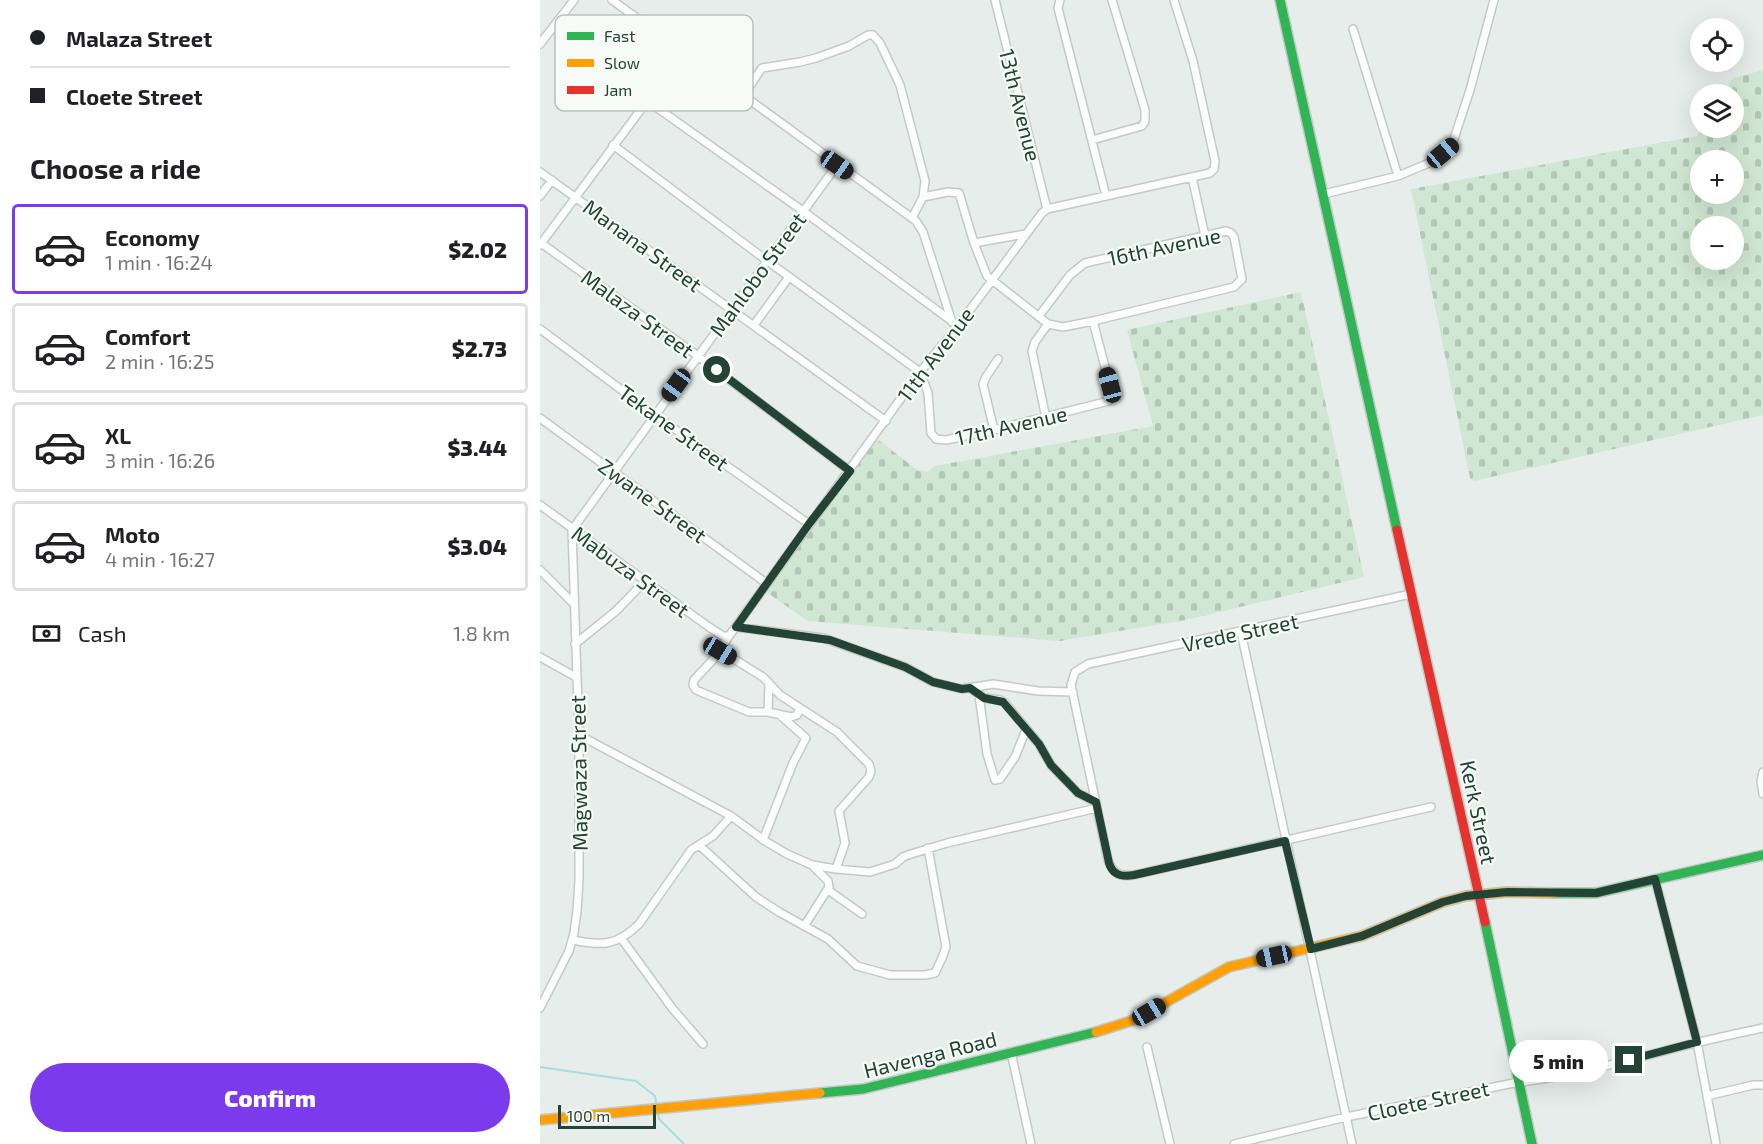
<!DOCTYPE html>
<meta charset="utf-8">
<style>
:root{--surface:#fff;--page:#f6f6f6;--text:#202124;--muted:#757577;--line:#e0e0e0;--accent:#7c3aed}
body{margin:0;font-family:"Exo 2",sans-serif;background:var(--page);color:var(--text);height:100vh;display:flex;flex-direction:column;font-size:22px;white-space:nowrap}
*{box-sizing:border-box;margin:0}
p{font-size:20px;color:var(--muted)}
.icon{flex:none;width:33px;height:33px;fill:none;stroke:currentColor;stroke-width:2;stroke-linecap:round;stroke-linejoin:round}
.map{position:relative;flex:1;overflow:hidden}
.side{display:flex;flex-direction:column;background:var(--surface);width:540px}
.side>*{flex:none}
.banner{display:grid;align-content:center;height:132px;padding:0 30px;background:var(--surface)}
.controls{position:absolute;left:1150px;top:18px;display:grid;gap:12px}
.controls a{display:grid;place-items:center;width:54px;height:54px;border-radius:50%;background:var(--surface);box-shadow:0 6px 24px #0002;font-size:30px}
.scale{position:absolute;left:18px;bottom:15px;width:98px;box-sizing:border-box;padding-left:6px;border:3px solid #224335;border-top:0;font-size:16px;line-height:21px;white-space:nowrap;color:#224335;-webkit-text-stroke:4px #f6fbf8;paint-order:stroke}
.end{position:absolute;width:27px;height:27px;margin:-14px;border:8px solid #224335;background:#fff;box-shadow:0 0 0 3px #fff}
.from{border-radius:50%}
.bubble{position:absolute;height:42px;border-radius:21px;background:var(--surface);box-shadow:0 6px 24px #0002;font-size:20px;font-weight:800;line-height:42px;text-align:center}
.car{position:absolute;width:18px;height:36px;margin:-18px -9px;border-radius:8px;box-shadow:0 0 4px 2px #0007;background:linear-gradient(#222 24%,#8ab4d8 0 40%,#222 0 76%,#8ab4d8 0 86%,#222 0)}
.banner b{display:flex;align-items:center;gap:21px;height:57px;font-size:22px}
.banner b+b{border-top:2px solid var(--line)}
.banner i{width:15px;height:15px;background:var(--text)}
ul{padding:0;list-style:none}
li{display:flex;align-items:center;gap:18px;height:90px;margin:0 12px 9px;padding:0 18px;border:3px solid var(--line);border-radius:6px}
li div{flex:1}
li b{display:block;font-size:22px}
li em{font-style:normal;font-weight:800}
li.on{border-color:var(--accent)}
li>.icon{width:54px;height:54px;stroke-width:1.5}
h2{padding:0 30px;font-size:27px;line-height:72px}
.pay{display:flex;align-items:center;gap:15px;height:66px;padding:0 30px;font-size:22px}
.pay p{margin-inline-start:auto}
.button{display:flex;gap:12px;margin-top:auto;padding:12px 30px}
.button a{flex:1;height:69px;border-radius:36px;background:var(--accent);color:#fff;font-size:24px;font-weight:800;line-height:69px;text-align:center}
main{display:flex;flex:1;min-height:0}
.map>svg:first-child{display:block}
.cemetery{fill:url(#cemetery-stones);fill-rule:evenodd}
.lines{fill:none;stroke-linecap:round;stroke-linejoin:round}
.stream{stroke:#a5dedd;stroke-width:2}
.street-casing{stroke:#c4cac7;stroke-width:10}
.fast-casing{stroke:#c0c9c5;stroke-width:12}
.slow-casing{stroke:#c0c9c5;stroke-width:12}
.jam-casing{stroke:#c0c9c5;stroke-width:12}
.street{stroke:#fbfcfc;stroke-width:7}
.fast{stroke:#30b455;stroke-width:9}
.slow{stroke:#ff9f0a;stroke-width:9}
.jam{stroke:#e5322d;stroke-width:9}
.route{stroke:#224335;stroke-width:8}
.labels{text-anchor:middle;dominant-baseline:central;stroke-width:4.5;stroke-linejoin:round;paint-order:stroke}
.street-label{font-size:21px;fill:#224335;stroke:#f6fbf8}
.key{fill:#f6fbf8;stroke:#b6c4be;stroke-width:1.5}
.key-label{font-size:16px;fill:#224335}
</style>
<main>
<section class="side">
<div class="banner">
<b><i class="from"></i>Malaza Street</b>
<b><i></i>Cloete Street</b>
</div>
<h2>Choose a ride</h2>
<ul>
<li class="on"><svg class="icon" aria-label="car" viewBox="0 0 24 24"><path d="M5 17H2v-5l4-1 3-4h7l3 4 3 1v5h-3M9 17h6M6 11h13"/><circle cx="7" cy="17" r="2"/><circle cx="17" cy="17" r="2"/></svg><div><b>Economy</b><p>1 min · 16:24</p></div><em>$2.02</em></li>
<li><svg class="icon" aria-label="car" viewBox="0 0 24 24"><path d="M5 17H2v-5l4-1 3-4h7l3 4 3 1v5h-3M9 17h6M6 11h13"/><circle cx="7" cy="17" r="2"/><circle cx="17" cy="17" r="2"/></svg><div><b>Comfort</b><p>2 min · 16:25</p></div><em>$2.73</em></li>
<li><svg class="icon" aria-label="car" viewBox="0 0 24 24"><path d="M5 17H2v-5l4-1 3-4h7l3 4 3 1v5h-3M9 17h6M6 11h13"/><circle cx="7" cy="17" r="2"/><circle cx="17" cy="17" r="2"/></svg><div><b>XL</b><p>3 min · 16:26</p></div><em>$3.44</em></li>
<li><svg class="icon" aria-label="car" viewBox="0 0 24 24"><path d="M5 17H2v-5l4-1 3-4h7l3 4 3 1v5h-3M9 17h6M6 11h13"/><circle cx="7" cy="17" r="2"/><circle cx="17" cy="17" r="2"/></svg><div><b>Moto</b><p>4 min · 16:27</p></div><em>$3.04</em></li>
</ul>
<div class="pay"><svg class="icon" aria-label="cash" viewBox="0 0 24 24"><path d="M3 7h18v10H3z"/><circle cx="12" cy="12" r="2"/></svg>Cash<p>1.8 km</p></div>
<div class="button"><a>Confirm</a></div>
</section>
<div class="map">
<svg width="1223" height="1144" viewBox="0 0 1223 1144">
<defs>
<pattern id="cemetery-stones" width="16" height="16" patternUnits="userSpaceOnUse" patternTransform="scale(1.5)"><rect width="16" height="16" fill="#d0e7d3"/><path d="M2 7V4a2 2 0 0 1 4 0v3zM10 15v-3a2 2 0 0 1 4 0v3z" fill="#b2c7b6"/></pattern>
</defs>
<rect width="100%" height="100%" fill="#e7edea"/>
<path class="cemetery" d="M1223,70V415L934,481L930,478L871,189L1157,136L1162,128H1194V94H1183L1193,78ZM1161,160H1194V194H1161ZM1161,226H1194V260H1161Z
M761,292L824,577L646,620L520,641L268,621L222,589L332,435L376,469L387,472L395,466L613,426L587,330Z"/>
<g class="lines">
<path class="stream" d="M0,1067L96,1081L115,1096L117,1107
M118,1113L119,1119L144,1144"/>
<g class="street-casing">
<path id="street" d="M72,0L376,221L383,232L412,322
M455,0L507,209
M520,0L518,8L566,196
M813,29L858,176
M0,44L34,0
M203,96L222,68L260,62L276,58L309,46L328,35H333L340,43L360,85L385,181L383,197L372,218
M106,100L263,211L413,322
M552,140L602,126L605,121V110L572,0
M73,145L226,260L380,372L388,393L391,433L396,439L406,440L454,430L569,401L571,398V390L553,321
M0,172L346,421
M652,177L665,236
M784,194L858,176L889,163L912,145L930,90L954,0
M0,196L12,180
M383,197L408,192L419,193L434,243L447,276L508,324L523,327L553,321L694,287L702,279L694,237L691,233L686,231L545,263L530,275L499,316
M1,243L158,356L310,471
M434,243L485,234
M0,245L143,53
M214,325L249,277
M0,329L115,415L269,524
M0,418L226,583
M506,418L492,351L495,342L508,324
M454,430L443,384L446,377L458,359
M0,505L169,627L183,636H189L380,372L418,326L502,213L507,209L670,173L674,169L675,161L653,61L634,0
M32,530L297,165
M0,570L34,604
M871,594L548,664L535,672L531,685L568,860C573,874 580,877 594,875L891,807
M196,627L283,638L365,667L393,682L422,689L453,684L498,691L533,692
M701,632L812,1144
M188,637L181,651L154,680L153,685L156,690L209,712H228L251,717L257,715L260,708
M35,644L76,611L104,582
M181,651L223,677L240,695L297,732L329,764L331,771L329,777L299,811L305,843L296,869
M0,657L36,677
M430,688L444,698L460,700L465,703L499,744L511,765L538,793L556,802
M439,695L447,754L455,780L460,779L475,757L486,730
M228,712L229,683
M39,735L191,816L225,841L247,854L272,865L296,869L330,872L355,864L363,857L371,854L407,843L557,808
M1223,772L1221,781L1223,794
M223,840L253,763L266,738L241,716
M159,845L216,897L239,912L288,939L317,966L350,975H385L395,973L402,958L406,947L388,848
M1115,879L1157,1042L1176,1144
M288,890L322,914
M265,925L289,887L288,881L272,865
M81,938L132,1008L163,1044
M33,940C61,946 77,946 99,924L151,850L173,836L191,816
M0,1008L29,951L34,933L37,911L39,880V735L32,530
M607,1047L630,1144
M471,1052L491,1144
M1167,1096L1213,1085H1223
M694,1144L806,1117L979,1082C1028,1077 1076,1063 1124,1051C1157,1042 1190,1035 1223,1028"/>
</g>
<g class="fast-casing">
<path id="fast" d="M740,0L857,530
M1014,893H1056L1223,855
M945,922L992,1144
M280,1093L323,1089L556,1032"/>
</g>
<g class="slow-casing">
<path id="slow" d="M556,1032L594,1020L689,967L822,936L903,902L926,896L967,892L1014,893
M0,1120L280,1093"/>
</g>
<g class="jam-casing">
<path id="jam" d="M857,530L945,922"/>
</g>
<use href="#street" class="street"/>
<use href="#fast" class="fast"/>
<use href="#slow" class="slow"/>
<use href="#jam" class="jam"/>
</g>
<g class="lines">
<path class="route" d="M177,370L310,471L269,524L196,627L290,640L365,667L393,682L422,689L430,688L444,698L463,702L499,744L511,765L538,793L556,802L569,863C573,876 583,877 594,875L745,841L771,949L822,936L903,902L926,896L967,892L1056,893L1115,879L1157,1042L1089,1060"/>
</g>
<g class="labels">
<g class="street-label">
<text transform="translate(481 105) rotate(76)">13th Avenue</text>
<text transform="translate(103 245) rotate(36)">Manana Street</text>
<text transform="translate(624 246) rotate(-12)">16th Avenue</text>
<text transform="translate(217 274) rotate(-54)">Mahlobo Street</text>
<text transform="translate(98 313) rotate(36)">Malaza Street</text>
<text transform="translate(395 354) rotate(-53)">11th Avenue</text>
<text transform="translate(471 425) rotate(-13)">17th Avenue</text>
<text transform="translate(134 427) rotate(36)">Tekane Street</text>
<text transform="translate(113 500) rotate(36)">Zwane Street</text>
<text transform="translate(91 571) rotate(36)">Mabuza Street</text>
<text transform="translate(700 632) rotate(-12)">Vrede Street</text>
<text transform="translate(38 773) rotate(-91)">Magwaza Street</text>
<text transform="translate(939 812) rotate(78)">Kerk Street</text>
<text transform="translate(390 1054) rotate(-14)">Havenga Road</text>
<text transform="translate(888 1100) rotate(-12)">Cloete Street</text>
</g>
</g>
<rect x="15" y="15" width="198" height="96" rx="9" class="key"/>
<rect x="27" y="32" width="27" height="8" fill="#30b455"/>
<rect x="27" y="59" width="27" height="8" fill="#ff9f0a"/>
<rect x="27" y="86" width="27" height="8" fill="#e5322d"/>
<g class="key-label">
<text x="64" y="42">Fast</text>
<text x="64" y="69">Slow</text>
<text x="64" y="96">Jam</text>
</g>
</svg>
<div class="controls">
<a><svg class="icon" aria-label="locate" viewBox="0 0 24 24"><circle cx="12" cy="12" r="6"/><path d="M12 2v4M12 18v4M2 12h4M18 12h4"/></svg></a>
<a><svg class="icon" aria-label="layers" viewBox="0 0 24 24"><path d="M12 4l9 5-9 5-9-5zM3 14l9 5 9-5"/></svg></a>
<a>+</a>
<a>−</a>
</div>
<div class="scale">100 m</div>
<i class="end from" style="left:177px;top:370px"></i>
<i class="end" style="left:1089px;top:1060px"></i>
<div class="bubble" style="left:969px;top:1040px;width:99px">5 min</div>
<i class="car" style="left:903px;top:153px;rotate:50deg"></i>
<i class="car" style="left:297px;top:165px;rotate:125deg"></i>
<i class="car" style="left:136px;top:385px;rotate:216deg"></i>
<i class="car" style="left:570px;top:385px;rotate:345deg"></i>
<i class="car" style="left:180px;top:651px;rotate:121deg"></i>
<i class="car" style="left:734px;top:956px;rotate:258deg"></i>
<i class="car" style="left:609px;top:1012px;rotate:59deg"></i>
</div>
</main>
